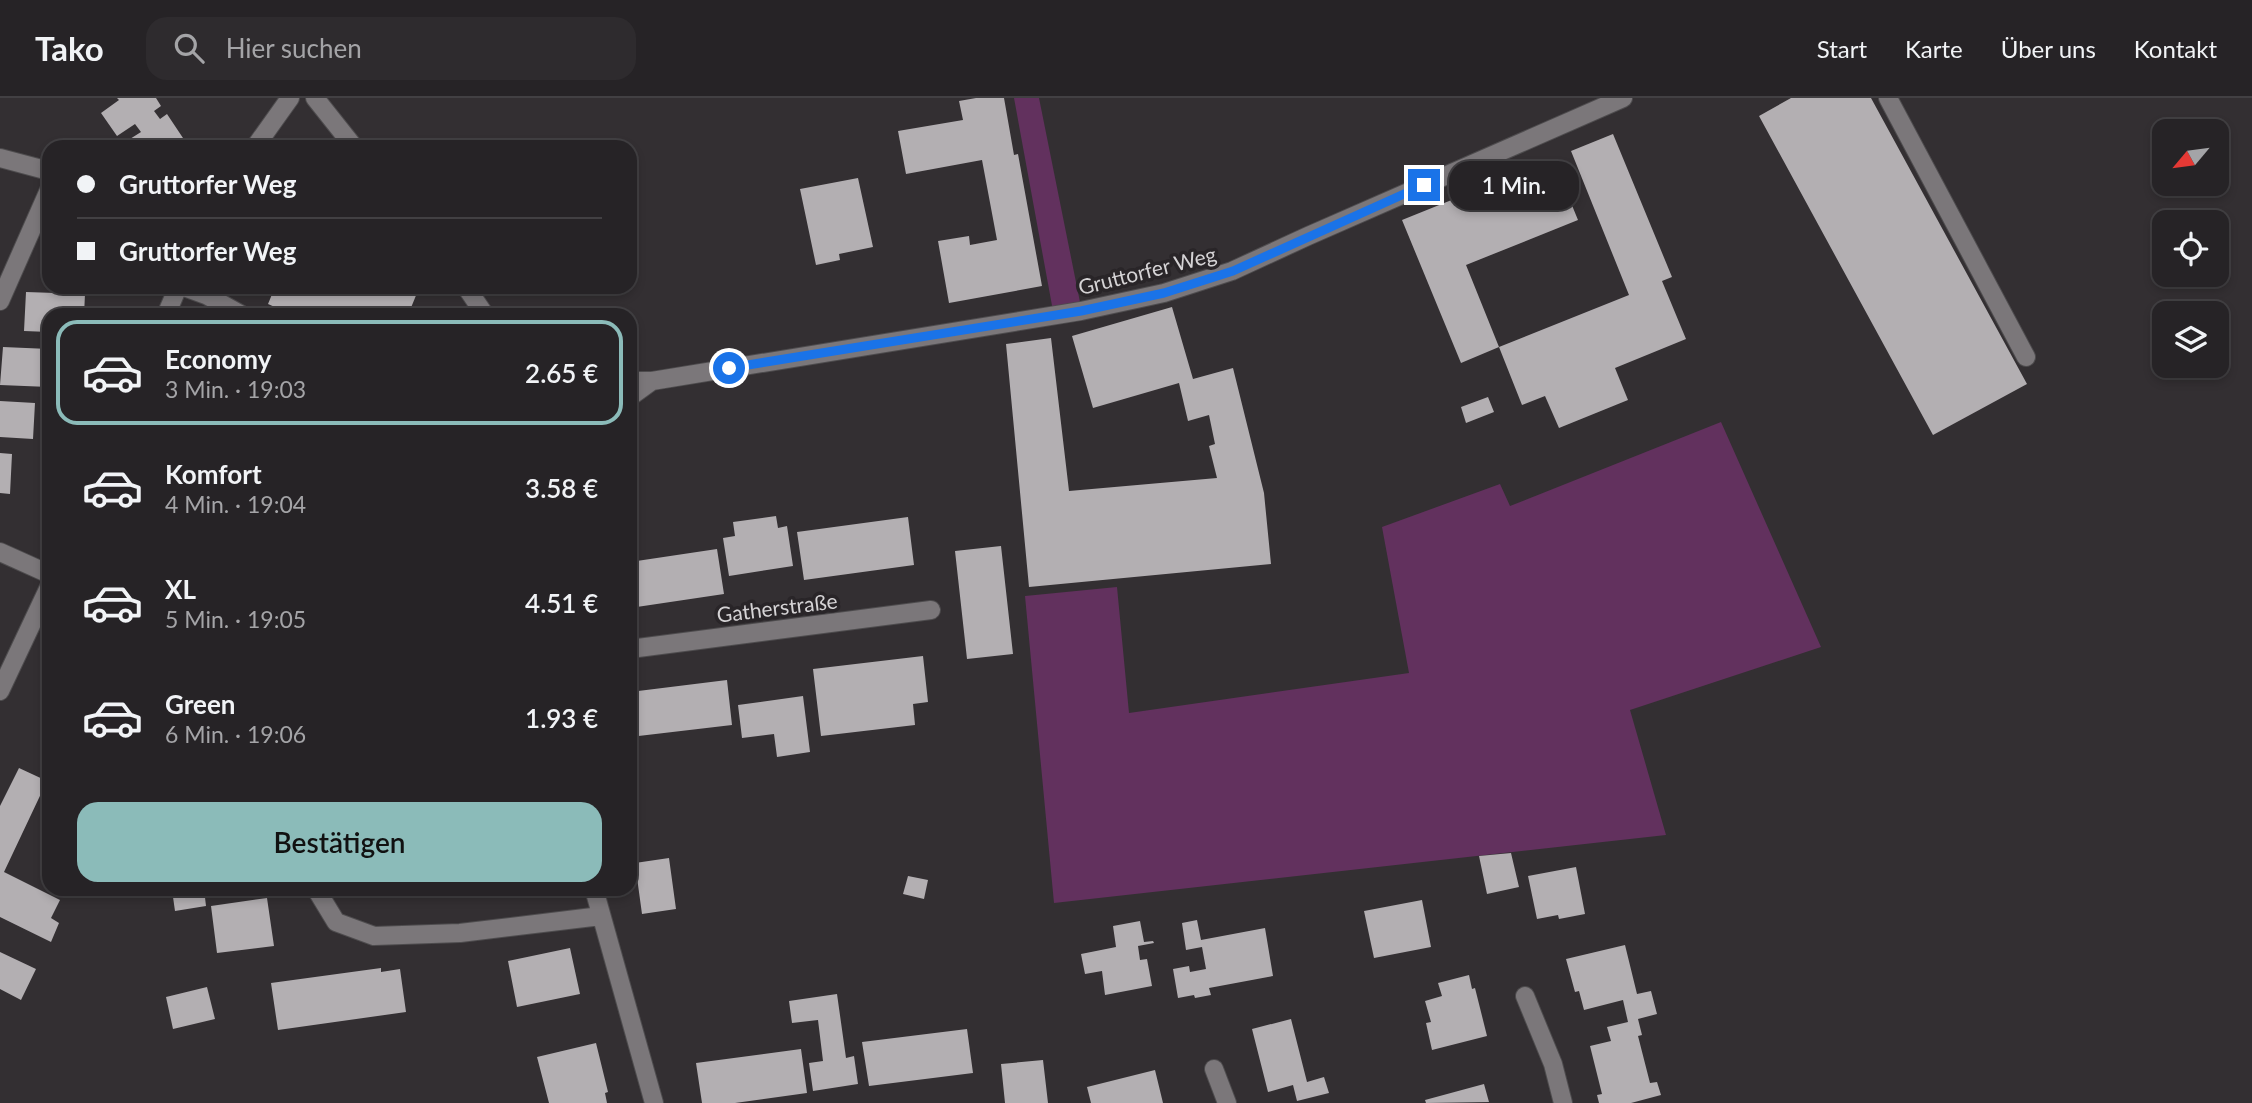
<!DOCTYPE html>
<html lang="de">
<meta charset="utf-8">
<style>
:root{--surface:#262326;--page:#2e2b2e;--text:#f1f3f6;--muted:#a4a4a7;--line:#424043;--accent:#8bbbb9}
body{margin:0;font-family:Lato,sans-serif;background:var(--page);color:var(--text);height:100vh;display:flex;flex-direction:column;font-size:26px;white-space:nowrap}
*{box-sizing:border-box;margin:0}
p{font-size:23px;color:var(--muted)}
.icon{flex:none;width:38px;height:38px;fill:none;stroke:currentColor;stroke-width:2;stroke-linecap:round;stroke-linejoin:round}
.map{position:relative;flex:1;overflow:hidden}
.details{position:absolute;left:42px;top:210px;width:595px;height:588px;display:flex;flex-direction:column;background:var(--surface);border-radius:21px;box-shadow:0 4px 10px #0003,0 0 0 2px var(--line)}
.details>*{flex:none}
.banner{position:absolute;left:42px;top:42px;width:595px;height:154px;border-radius:21px;box-shadow:0 4px 10px #0003,0 0 0 2px var(--line);display:grid;align-content:center;height:154px;padding:0 35px;background:var(--surface)}
.needle{width:46px;rotate:241deg}
.fabs{position:absolute;left:2152px;top:21px;display:grid;gap:14px}
.fabs a{display:grid;place-items:center;width:77px;height:77px;border-radius:14px;background:var(--surface);box-shadow:0 4px 10px #0003,0 0 0 2px var(--line);font-size:35px}
.end{position:absolute;width:32px;height:32px;margin:-16px;border:9px solid #1a73e8;background:#fff;box-shadow:0 0 0 4px #fff}
.from{border-radius:50%}
.bubble{position:absolute;height:49px;border-radius:21px;background:var(--surface);box-shadow:0 4px 10px #0003,0 0 0 2px var(--line);font-size:23px;font-weight:600;line-height:49px;text-align:center}
.banner b{display:flex;align-items:center;gap:24px;height:66px;font-size:26px}
.banner b+b{border-top:2px solid var(--line)}
.banner i{width:18px;height:18px;background:var(--text)}
ul{padding:12px 0 0;list-style:none}
li{display:flex;align-items:center;gap:21px;height:105px;margin:0 14px 10px;padding:0 21px;border:4px solid transparent;border-radius:21px}
li div{flex:1}
li b{display:block;font-size:26px}
li em{font-style:normal;font-weight:600}
li.selected{border-color:var(--accent)}
li>.icon{width:63px;height:63px;stroke-width:1.5}
.primary-button{display:flex;gap:14px;margin-top:auto;padding:14px 35px}
.primary-button a{flex:1;height:80px;border-radius:21px;background:var(--accent);color:#111;font-size:28px;font-weight:600;line-height:80px;text-align:center}
header{display:flex;align-items:center;gap:42px;box-sizing:border-box;height:98px;padding:0 35px;background:var(--surface);border-bottom:2px solid var(--line)}
header strong{font-size:33px}
nav{display:flex;gap:38px;margin-inline-start:auto;font-size:24px}
.search{width:490px;height:63px;background:var(--page);display:flex;align-items:center;gap:18px;box-sizing:border-box;padding:0 24px;border-radius:21px;color:var(--muted);font-size:26px}
.map>svg:first-child{display:block}
.green{fill:#62315e}
.building{fill:#b3afb2}
.lines{fill:none;stroke-linecap:round;stroke-linejoin:round}
.minor-casing{stroke:#4e4c4e;stroke-width:20}
.minor{stroke:#7b777a;stroke-width:18}
.route{stroke:#1a73e8;stroke-width:9}
.labels{text-anchor:middle;dominant-baseline:central;stroke-width:7;stroke-linejoin:round;paint-order:stroke}
.street-label{font-size:21px;fill:#d5d3d5;stroke:#292528}
</style>
<header>
<strong>Tako</strong>
<div class="search"><svg class="icon" aria-label="search" viewBox="0 0 24 24"><circle cx="10" cy="10" r="6"/><path d="M15 15l6 6"/></svg>Hier suchen</div>
<nav><a>Start</a><a>Karte</a><a>Über uns</a><a>Kontakt</a></nav>
</header>
<div class="map">
<svg width="2252" height="1005" viewBox="0 0 2252 1005">
<rect width="100%" height="100%" fill="#332f32"/>
<path class="green" d="M1014,0H1039L1081,209L1053,213Z
M1721,324L1821,549L1630,612L1666,737L1054,805L1025,498L1117,489L1129,615L1409,575L1382,429L1500,386L1510,408Z"/>
<path class="building" d="M117,0H156L161,8L154,13L160,21L167,16L189,49H124L122,46L141,34L135,26L117,38L101,15L119,2Z
M976,0H1004L1014,57L1018,56L1042,188L949,205L938,143L969,138L970,147L997,142L982,62L906,76L898,33L963,22L959,3Z
M1791,0H1871L2027,286L1933,337L1759,18Z
M1613,36L1672,179L1662,183L1686,241L1615,270L1628,302L1559,330L1545,298L1522,307L1499,249L1461,265L1402,122L1553,61L1578,122L1466,167L1499,249L1629,197L1571,53Z
M858,80L873,149L839,156L840,162L816,167L800,91Z
M275,189H358L379,197L382,189H402L417,195L408,217H293L268,206Z
M26,194L85,196L84,217H49V234L24,233Z
M1172,209L1193,281L1233,270L1264,395L1271,466L1029,489L1006,246L1051,240L1069,393L1217,380L1209,348L1215,346L1209,317L1188,323L1179,285L1093,310L1072,238Z
M3,249L49,251V289L0,287Z
M1488,299L1494,314L1466,325L1461,309Z
M0,303L35,305L33,341L0,339Z
M0,355L12,356L10,396L0,395Z
M776,418L778,430L787,428L793,468L729,478L723,440L735,438L733,424Z
M908,419L914,467L804,482L797,434Z
M1001,448L1013,556L967,561L955,453Z
M717,451L724,496L630,510V464Z
M923,558L928,604L913,606L915,627L821,638L813,571Z
M727,582L732,627L630,639V594Z
M803,598L810,654L777,659L774,636L742,640L738,607Z
M19,670L47,683L4,774L60,802L51,820L59,825L51,844L0,819V708Z
M1511,755L1519,789L1487,796L1479,758Z
M669,760L676,811L642,816L635,765Z
M1576,769L1585,816L1559,821L1558,817L1537,821L1528,778Z
M908,778L928,782L924,801L903,796Z
M182,791H204L206,808L175,813L172,792Z
M359,791H408V793L359,798Z
M267,800L274,848L217,855L211,808Z
M1422,802L1431,849L1374,860L1364,813Z
M1197,822L1201,842L1265,830L1273,878L1209,890L1211,897L1195,900L1194,897L1178,900L1173,871L1189,868L1190,874L1206,871L1202,849L1186,852L1182,825Z
M1140,823L1144,844L1153,843L1154,845L1138,848L1140,862L1147,861L1152,888L1105,897L1102,873L1085,876L1081,856L1116,849L1113,828Z
M1625,847L1637,896L1651,893L1657,916L1638,921L1642,937L1638,938L1650,985L1657,984L1661,997L1631,1005H1599L1597,997L1602,996L1590,948L1611,943L1607,929L1628,924L1623,902L1584,912L1579,893L1575,894L1566,861Z
M570,850L580,896L517,909L508,863Z
M0,854L36,871L21,902L0,891Z
M381,870V874L400,871L406,914L278,932L271,885Z
M1469,877L1472,891L1475,890L1487,938L1432,952L1426,925L1431,924L1425,903L1442,898L1438,885Z
M207,889L215,921L173,931L166,899Z
M837,896L846,960L854,958L858,986L813,993L809,965L823,963L818,922L792,925L789,903Z
M1291,921L1307,984L1324,979L1329,995L1297,1003L1293,987L1268,994L1252,931Z
M967,931L973,975L869,988L862,944Z
M596,945L608,994L605,995L607,1005H549L537,959Z
M801,951L807,995L735,1005H702L696,965Z
M1043,962L1048,1005H1005L1001,966Z
M1155,972L1163,1005H1091L1087,989Z
M1484,986L1489,1004L1426,1005L1425,1002Z"/>
<g class="lines">
<g class="minor-casing">
<path id="minor" d="M315,0L354,49
M1888,0L2026,259
M255,49L290,0
M0,60L49,73
M184,189L206,197L242,217
M466,189L485,217
M0,203L49,92
M166,217L178,189
M630,283H652L1081,213L1164,195L1232,173L1308,138L1623,0
M630,299L652,283
M0,454L49,476
M630,551L931,512
M0,593L49,489
M316,791L336,824L374,838L460,835L601,818
M594,791L654,1005
M1525,898L1553,966L1563,1005
M1214,971L1227,1005"/>
</g>
<use href="#minor" class="minor"/>
</g>
<g class="lines">
<path class="route" d="M729,270L1081,213L1164,195L1233,173L1424,87"/>
</g>
<g class="labels">
<g class="street-label">
<text transform="translate(1147 172) rotate(-14)">Gruttorfer Weg</text>
<text transform="translate(777 509) rotate(-7)">Gatherstraße</text>
</g>
</g>
</svg>
<div class="fabs">
<a><svg class="needle" viewBox="-14 -14 28 28"><path d="M0-13l5 13h-10z" fill="#e53935"/><path d="M0 13l5-13h-10z" fill="#a4a4a7"/></svg></a>
<a><svg class="icon" aria-label="locate" viewBox="0 0 24 24"><circle cx="12" cy="12" r="6"/><path d="M12 2v4M12 18v4M2 12h4M18 12h4"/></svg></a>
<a><svg class="icon" aria-label="layers" viewBox="0 0 24 24"><path d="M12 4l9 5-9 5-9-5zM3 14l9 5 9-5"/></svg></a>
</div>
<i class="end from" style="left:729px;top:270px"></i>
<i class="end" style="left:1424px;top:87px"></i>
<div class="bubble" style="left:1449px;top:63px;width:130px">1 Min.</div>
<div class="banner">
<b><i class="from"></i>Gruttorfer Weg</b>
<b><i></i>Gruttorfer Weg</b>
</div>
<section class="details">
<ul>
<li class="selected"><svg class="icon" aria-label="car" viewBox="0 0 24 24"><path d="M5 17H2v-5l4-1 3-4h7l3 4 3 1v5h-3M9 17h6M6 11h13"/><circle cx="7" cy="17" r="2"/><circle cx="17" cy="17" r="2"/></svg><div><b>Economy</b><p>3 Min. · 19:03</p></div><em>2.65 €</em></li>
<li><svg class="icon" aria-label="car" viewBox="0 0 24 24"><path d="M5 17H2v-5l4-1 3-4h7l3 4 3 1v5h-3M9 17h6M6 11h13"/><circle cx="7" cy="17" r="2"/><circle cx="17" cy="17" r="2"/></svg><div><b>Komfort</b><p>4 Min. · 19:04</p></div><em>3.58 €</em></li>
<li><svg class="icon" aria-label="car" viewBox="0 0 24 24"><path d="M5 17H2v-5l4-1 3-4h7l3 4 3 1v5h-3M9 17h6M6 11h13"/><circle cx="7" cy="17" r="2"/><circle cx="17" cy="17" r="2"/></svg><div><b>XL</b><p>5 Min. · 19:05</p></div><em>4.51 €</em></li>
<li><svg class="icon" aria-label="car" viewBox="0 0 24 24"><path d="M5 17H2v-5l4-1 3-4h7l3 4 3 1v5h-3M9 17h6M6 11h13"/><circle cx="7" cy="17" r="2"/><circle cx="17" cy="17" r="2"/></svg><div><b>Green</b><p>6 Min. · 19:06</p></div><em>1.93 €</em></li>
</ul>
<div class="primary-button"><a>Bestätigen</a></div>
</section>
</div>
